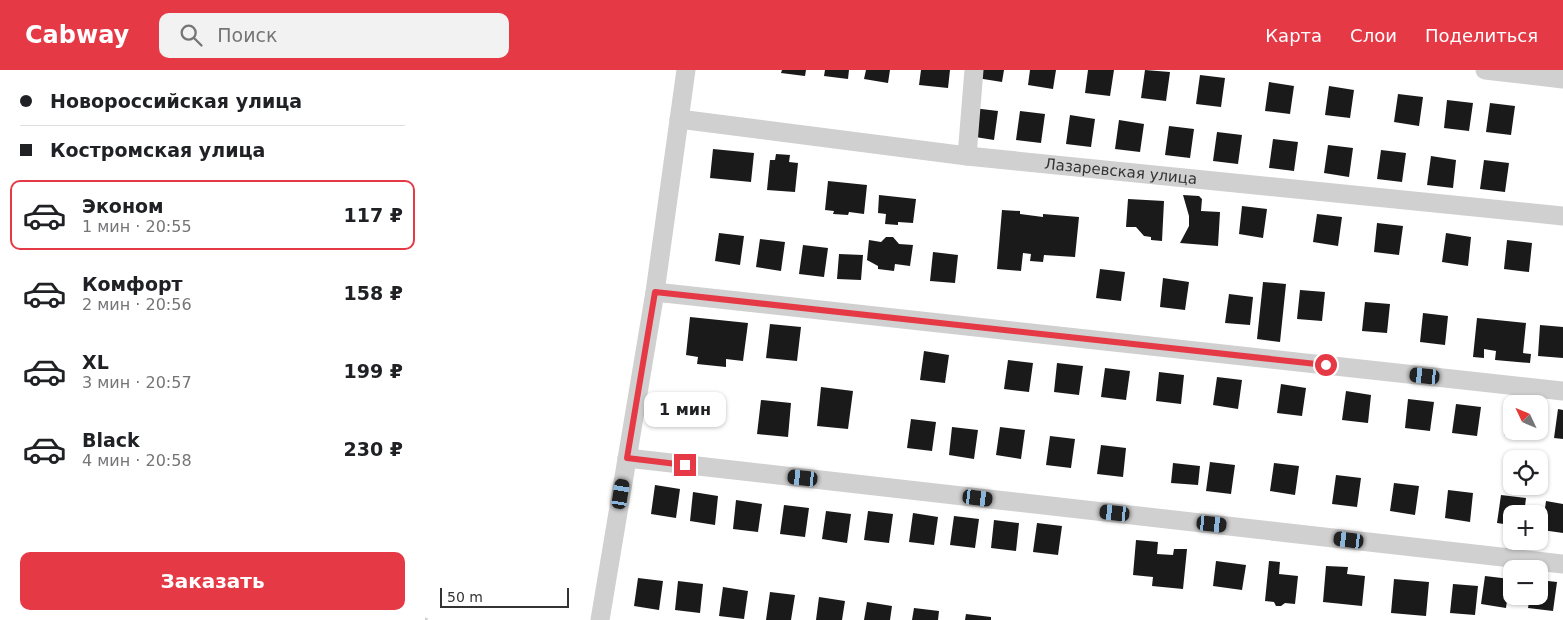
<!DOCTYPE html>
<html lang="ru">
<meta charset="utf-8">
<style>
:root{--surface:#fff;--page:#f2f2f2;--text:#202124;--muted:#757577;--line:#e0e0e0;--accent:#e63946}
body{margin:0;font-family:"DejaVu Sans",sans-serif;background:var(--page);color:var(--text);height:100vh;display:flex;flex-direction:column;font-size:19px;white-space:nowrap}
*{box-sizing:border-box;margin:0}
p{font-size:16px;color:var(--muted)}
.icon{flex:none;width:28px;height:28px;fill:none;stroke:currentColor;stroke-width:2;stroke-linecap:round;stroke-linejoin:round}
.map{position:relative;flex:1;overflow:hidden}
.sheet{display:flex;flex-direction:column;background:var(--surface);width:425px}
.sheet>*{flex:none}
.banner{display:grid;align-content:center;height:110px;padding:0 20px;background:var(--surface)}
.needle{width:32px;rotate:314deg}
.fabs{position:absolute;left:1078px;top:325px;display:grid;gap:10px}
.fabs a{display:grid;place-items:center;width:45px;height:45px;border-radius:10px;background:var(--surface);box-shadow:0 1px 4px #0004;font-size:25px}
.scale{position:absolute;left:15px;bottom:12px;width:129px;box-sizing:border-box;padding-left:5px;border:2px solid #333;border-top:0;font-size:14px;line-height:18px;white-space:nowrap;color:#333;-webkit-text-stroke:4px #fff;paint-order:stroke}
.end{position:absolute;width:22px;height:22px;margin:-11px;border:6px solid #e63946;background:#fff;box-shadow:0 0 0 2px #fff}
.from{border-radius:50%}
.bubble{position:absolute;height:35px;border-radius:10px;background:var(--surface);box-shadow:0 1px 4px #0004;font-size:16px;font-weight:700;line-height:35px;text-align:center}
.car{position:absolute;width:15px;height:30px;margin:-15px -8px;border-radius:6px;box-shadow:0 0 4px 1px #0007;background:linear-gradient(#222 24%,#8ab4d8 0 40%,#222 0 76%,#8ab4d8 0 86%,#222 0)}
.banner b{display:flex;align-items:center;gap:18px;height:48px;font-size:19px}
.banner b+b{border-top:1px solid var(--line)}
.banner i{width:12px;height:12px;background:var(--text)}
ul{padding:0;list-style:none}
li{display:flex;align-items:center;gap:15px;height:70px;margin:0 10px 8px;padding:0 10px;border:2px solid transparent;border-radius:10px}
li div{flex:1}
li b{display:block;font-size:19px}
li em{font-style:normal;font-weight:700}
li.selected{border-color:var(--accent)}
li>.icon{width:45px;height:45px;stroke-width:1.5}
.button{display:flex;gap:10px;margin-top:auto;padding:10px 20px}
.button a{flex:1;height:58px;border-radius:10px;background:var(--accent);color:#fff;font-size:20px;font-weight:700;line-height:58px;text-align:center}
header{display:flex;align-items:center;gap:30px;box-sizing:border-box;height:70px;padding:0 25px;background:var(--accent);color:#fff}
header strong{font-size:24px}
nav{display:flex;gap:28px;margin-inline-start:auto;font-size:18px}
.search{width:350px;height:45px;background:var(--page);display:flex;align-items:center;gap:12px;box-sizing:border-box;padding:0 18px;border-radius:10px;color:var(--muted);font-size:19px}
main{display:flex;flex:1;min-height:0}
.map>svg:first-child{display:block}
.building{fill:#1a1a1a}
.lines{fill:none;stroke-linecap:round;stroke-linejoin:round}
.path{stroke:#cdcdcd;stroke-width:3;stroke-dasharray:2.5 2.5;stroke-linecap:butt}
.minor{stroke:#d0d0d0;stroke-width:19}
.route{stroke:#e63946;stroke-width:6}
.labels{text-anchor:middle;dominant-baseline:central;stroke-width:5;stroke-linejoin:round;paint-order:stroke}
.street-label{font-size:15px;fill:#333;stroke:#fff}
</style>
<header>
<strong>Cabway</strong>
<div class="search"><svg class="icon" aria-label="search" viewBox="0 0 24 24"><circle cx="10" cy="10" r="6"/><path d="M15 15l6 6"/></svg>Поиск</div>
<nav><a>Карта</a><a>Слои</a><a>Поделиться</a></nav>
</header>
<main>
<section class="sheet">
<div class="banner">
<b><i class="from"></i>Новороссийская улица</b>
<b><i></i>Костромская улица</b>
</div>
<ul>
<li class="selected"><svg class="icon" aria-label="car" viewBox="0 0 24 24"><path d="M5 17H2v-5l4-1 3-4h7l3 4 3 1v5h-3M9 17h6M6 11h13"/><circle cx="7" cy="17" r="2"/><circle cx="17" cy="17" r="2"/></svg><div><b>Эконом</b><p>1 мин · 20:55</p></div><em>117 ₽</em></li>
<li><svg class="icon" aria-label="car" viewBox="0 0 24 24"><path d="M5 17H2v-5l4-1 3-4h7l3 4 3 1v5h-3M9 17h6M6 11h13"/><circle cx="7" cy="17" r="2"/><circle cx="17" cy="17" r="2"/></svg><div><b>Комфорт</b><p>2 мин · 20:56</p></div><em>158 ₽</em></li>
<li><svg class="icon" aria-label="car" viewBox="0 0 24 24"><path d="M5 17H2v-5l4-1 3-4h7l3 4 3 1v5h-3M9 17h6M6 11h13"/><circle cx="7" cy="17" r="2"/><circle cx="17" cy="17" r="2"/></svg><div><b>XL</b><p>3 мин · 20:57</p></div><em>199 ₽</em></li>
<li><svg class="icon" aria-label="car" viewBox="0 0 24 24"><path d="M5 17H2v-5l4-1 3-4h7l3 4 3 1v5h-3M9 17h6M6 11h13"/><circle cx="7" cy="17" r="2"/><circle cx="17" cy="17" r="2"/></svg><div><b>Black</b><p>4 мин · 20:58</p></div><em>230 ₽</em></li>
</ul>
<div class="button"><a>Заказать</a></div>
</section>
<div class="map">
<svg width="1138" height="550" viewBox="0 0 1138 550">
<rect width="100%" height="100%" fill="#fff"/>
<path class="building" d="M357,0H381L380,6L356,3Z
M400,0H424L423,9L399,6Z
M441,0H465L463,13L439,9Z
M496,0H525L523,18L494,15Z
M553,0H579L577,12L552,8Z
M605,0H631L628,19L603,15Z
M663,0H689L685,26L660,23Z
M720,0L745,2L741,31L716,28Z
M775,5L800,8L796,37L771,34Z
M844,12L869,16L865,44L840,41Z
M904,16L929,20L925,48L900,45Z
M973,24L998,27L994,56L969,52Z
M1022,30L1048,33L1044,61L1019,58Z
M1065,33L1090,36L1086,65L1061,62Z
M548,38L573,41L569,70L544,66Z
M595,41L620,44L616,73L591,70Z
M645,45L670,49L666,77L641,74Z
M694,50L719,54L715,82L690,79Z
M744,56L769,59L765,88L740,85Z
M792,62L817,65L813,94L788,91Z
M848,69L873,72L869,101L844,98Z
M903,75L928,78L924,107L899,103Z
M288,79L329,83L326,112L285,108Z
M956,80L981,83L977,112L952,109Z
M351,84L365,85L364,92L373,93L370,122L342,120L345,90H350Z
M1006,86L1031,90L1028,118L1002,115Z
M1059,90L1084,93L1080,122L1055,119Z
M403,111L442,115L439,144L424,142L423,145L408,144L409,141L400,140Z
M454,125L491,129L488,153L473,152V155L460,154L461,144L453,143Z
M758,125L774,126L777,129L776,141L795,142L793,176L755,173L764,156V146Z
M703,129L739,131L737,171L726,170V167L719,166L711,157H701Z
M817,136L842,139L838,168L814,164Z
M577,140L595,141V144L618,147V144L654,147L650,187L619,185L618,192L605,191L606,184L598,183L596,201L572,199Z
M892,144L917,147L913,176L888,172Z
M952,153L978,156L974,185L949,182Z
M294,163L319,166L315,195L290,191Z
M1021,163L1046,167L1043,196L1017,192Z
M461,167H468L474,174L488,175L485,196L470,194L469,201L453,199V196L442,190L444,170L456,172Z
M335,169L360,172L356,201L331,197Z
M1082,170L1107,173L1104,202L1079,199Z
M378,175L403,178L399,207L374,204Z
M508,182L533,185L530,213L505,211Z
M414,184L438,185L436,210L412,209Z
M675,199L700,202L696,231L671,228Z
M738,208L764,212L760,240L735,237Z
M838,212L861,214L855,272L832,269Z
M875,220L900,222L897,251L872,249Z
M804,224L828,227L825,255L800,253Z
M940,232L965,234L962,263L937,261Z
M998,243L1023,246L1020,275L995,272Z
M265,247L323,253L318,291L301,289V297L272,294L273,287L261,285Z
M1052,248L1101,253L1098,283L1106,284L1105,293L1070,290L1071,281L1059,279V288L1048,287Z
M345,254L376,257L372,291L341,288Z
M1115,255L1138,257V288L1113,286Z
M499,281L524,285L520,313L495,310Z
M583,290L608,293L604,322L579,319Z
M632,293L658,296L654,325L629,322Z
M680,298L705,301L701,330L676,327Z
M734,302L759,305L756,334L731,331Z
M792,307L817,310L813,339L788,335Z
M856,314L881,318L877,346L852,343Z
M396,317L428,321L423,359L392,356Z
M921,321L946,325L943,353L917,350Z
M983,329L1009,332L1005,361L980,358Z
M336,330L366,333L363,367L332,364Z
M1031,334L1056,337L1052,366L1027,363Z
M1083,336H1086V361H1105L1104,368L1079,365Z
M1133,339L1138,340V369L1129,368Z
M486,349L511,352L507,381L482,378Z
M527,357L553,360L549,389L524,385Z
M575,357L600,360L596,389L571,385Z
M625,366L650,369L646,398L621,395Z
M676,375L701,378L698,407L672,404Z
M785,392L810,395L806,424L781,421Z
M748,393L775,396L773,415L746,413Z
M849,393L874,396L870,425L845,421Z
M911,405L936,408L932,437L907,434Z
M969,413L994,416L990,445L965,441Z
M230,415L255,419L251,448L226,444Z
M1023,420L1048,423L1045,452L1020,448Z
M268,422L293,426L290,455L265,451Z
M1076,425L1101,428L1099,444H1086V455L1072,453Z
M311,430L337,434L333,462L308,459Z
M1121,431L1138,434V463L1117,460Z
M359,435L384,438L380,467L355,464Z
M401,441L426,444L422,473L397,469Z
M443,441L468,444L464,473L439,470Z
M488,443L513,447L509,475L484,472Z
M529,446L554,449L550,478L525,475Z
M569,450L594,453L591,481L566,478Z
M612,453L637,456L633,485L608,482Z
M711,470L733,472L732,484L748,485L749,479H762L758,519L727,516L728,507L708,505Z
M791,491L821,495L817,520L788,516Z
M844,491L855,492L854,504L873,506L870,534L860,533L856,536H851L849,532L840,531Z
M901,496L923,497L922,504L940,506L937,536L898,532Z
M1060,506L1085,509L1081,538L1056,534Z
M213,508L238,511L234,540L209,536Z
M969,509L1004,512L1001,546L966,543Z
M1114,510L1132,512L1128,541L1103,538L1105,526H1114Z
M253,511L278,514L275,543L250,540Z
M1028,514L1053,516L1050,545L1025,543Z
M298,517L323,521L319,549L294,546Z
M345,522L370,525L366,550H341Z
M394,527L420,531L417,550H391Z
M442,532L467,536L465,550H439Z
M489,538L514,541L513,550H487Z
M541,544L566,547V550H540Z"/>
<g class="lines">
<path class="path" d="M0,549L3,550"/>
<g class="minor">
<path d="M1060,0L1138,9"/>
<path id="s1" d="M254,49L542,86L1138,146"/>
<path d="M542,86L549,0"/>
<path d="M230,222L1138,321"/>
<path d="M202,388L1138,494"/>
<path d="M175,550L230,222L261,0"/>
</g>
</g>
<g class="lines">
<path class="route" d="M260,395L202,388L230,222L901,295"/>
</g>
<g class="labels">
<g class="street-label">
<text stroke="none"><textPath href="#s1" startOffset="445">Лазаревская улица</textPath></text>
</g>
</g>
</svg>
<div class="fabs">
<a><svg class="needle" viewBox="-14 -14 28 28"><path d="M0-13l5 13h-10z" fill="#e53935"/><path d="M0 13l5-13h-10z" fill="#757577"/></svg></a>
<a><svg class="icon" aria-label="locate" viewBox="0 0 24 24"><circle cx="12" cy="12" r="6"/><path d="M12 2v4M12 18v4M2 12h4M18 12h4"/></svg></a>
<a>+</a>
<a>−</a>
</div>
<div class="scale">50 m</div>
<i class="end from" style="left:901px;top:295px"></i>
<i class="end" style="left:260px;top:395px"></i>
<div class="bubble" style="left:219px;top:322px;width:82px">1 мин</div>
<i class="car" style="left:1000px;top:306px;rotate:276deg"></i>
<i class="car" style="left:378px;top:408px;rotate:276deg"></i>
<i class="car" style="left:196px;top:424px;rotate:9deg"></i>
<i class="car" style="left:553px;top:428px;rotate:97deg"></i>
<i class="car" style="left:690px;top:443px;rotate:276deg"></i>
<i class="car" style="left:787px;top:454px;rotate:96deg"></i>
<i class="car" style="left:924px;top:470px;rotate:277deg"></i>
</div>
</main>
